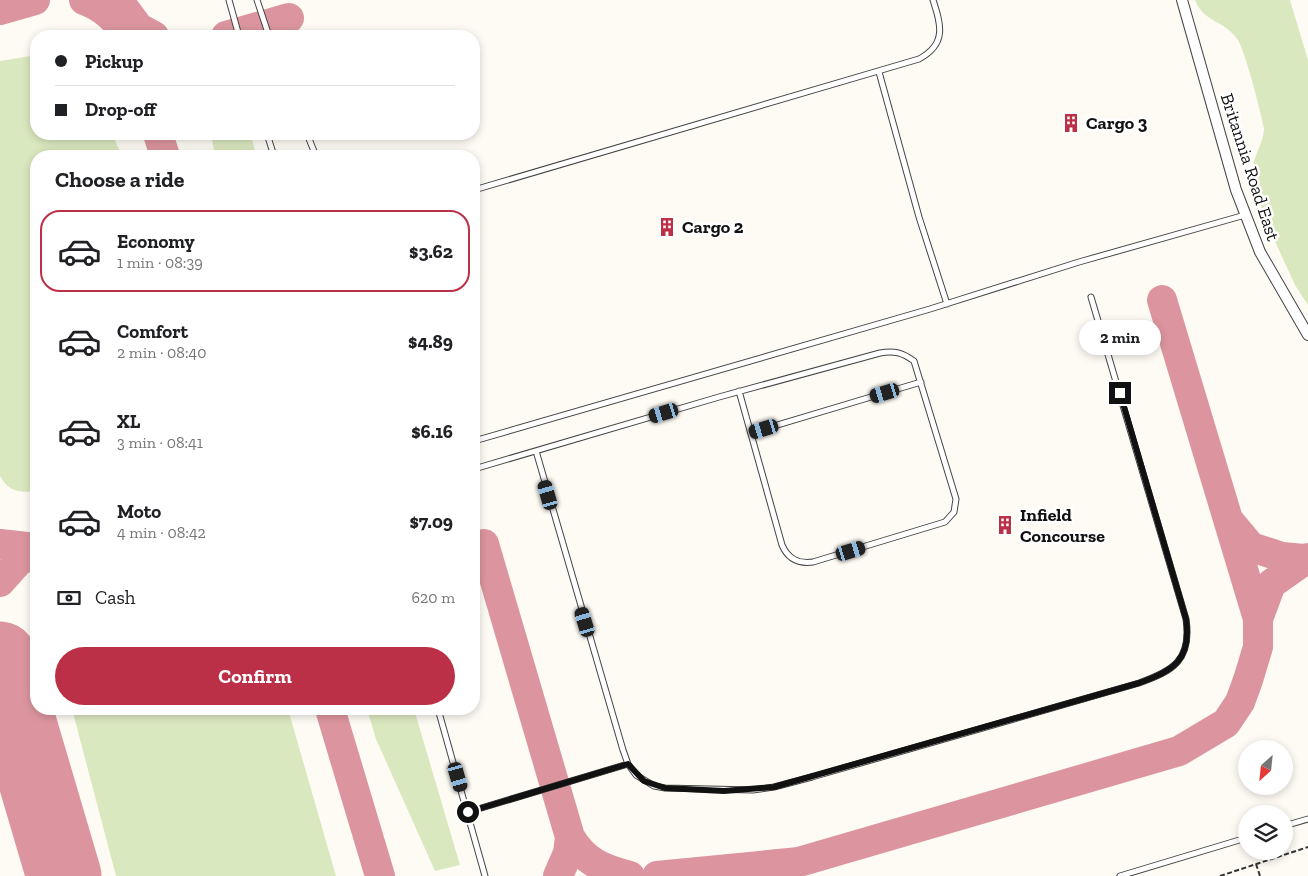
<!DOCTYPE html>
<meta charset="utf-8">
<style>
:root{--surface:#fff;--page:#f6f6f6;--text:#202124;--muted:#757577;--line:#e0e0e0;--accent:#bb2f47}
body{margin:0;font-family:"Zilla Slab",serif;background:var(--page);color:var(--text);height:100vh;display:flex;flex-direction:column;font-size:19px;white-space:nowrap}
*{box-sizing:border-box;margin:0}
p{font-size:16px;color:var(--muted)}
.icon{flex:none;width:28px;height:28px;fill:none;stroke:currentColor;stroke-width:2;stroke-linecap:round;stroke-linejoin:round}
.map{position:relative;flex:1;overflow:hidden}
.details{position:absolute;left:30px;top:150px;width:450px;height:565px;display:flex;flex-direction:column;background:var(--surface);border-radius:20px;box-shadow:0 2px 8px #0003}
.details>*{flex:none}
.hud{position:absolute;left:30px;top:30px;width:450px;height:110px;border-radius:20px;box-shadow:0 2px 8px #0003;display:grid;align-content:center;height:110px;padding:0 25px;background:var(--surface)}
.needle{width:32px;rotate:207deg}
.fabs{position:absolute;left:1238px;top:740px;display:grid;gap:10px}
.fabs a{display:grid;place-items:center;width:55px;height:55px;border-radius:50%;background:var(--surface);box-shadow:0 2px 8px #0003;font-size:25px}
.end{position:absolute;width:22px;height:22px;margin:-11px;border:6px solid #111;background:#fff;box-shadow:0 0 0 2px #fff}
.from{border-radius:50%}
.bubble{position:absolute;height:35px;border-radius:18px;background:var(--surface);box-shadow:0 2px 8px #0003;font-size:16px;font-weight:700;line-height:35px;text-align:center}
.car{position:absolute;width:15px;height:30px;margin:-15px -8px;border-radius:6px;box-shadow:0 0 4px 1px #0007;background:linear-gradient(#222 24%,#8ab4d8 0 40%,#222 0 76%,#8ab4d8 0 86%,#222 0)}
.hud b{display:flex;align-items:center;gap:18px;height:48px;font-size:19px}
.hud b+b{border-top:1px solid var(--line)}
.hud i{width:12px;height:12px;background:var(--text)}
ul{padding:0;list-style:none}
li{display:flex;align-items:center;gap:15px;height:82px;margin:0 10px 8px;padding:0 15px;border:2px solid transparent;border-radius:20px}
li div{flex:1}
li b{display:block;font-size:19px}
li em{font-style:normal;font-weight:700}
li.selected{border-color:var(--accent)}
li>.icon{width:45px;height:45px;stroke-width:1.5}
h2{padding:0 25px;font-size:22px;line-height:60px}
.pay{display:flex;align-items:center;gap:12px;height:55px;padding:0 25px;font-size:19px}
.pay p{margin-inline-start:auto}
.cta{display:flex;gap:10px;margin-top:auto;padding:10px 25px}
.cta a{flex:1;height:58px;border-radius:30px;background:var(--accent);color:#fff;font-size:20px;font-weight:700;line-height:58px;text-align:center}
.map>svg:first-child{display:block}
.green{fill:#dae8bf}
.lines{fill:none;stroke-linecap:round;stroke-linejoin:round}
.taxiway{stroke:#dc959e;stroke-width:30}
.runway{stroke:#dc959e;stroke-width:75}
.service-casing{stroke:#444;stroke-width:7}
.minor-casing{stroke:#444;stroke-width:12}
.path{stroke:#333;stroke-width:2;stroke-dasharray:5 2.5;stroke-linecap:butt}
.service{stroke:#fff;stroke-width:5}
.minor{stroke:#fff;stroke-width:10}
.route{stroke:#111;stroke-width:6}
.labels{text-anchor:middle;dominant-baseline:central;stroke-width:5;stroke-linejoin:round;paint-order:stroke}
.poi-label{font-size:18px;font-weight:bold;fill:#111;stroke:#fff;text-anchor:start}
.street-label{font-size:18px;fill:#111;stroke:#fff}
</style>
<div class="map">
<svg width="1308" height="876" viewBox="0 0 1308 876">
<rect width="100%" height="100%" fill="#fefbf5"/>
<path class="green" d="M1195,0H1290L1308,60V305L1295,285L1262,213C1261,198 1253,184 1253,170C1253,155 1264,143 1264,128C1261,113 1245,49 1237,39C1222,18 1205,24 1195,0Z
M36,55V134H112L122,156H36V491C19,493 9,492 0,476V61Z
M211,134H251L256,156H215Z
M72,709H288L336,876H116Z
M367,709H414L460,865L435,871L376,739Z"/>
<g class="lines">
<path class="taxiway" d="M84,0C104,7 116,20 128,36
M121,4L139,28L154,36
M0,10L35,0
M226,36L289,18
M158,134L165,156
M1162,300L1258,619
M1230,522L1251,547L1282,557L1304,559
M0,544L36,548
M484,544L570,837C585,862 602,869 630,876
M0,582L18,562L36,549
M330,709L380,876
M558,876L568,853L570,837
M657,876L799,862L1179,751L1226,723L1240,702L1248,680L1258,647V619L1271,584L1308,558"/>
<path class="runway" d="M0,659L64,876"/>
<g class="service-casing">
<path id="service" d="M229,0L239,36
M257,0L269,36
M879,72L919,217L947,304
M267,134L274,156
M307,134L316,156
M474,190L919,59C947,44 941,25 933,0
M751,433L921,382
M474,441L930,309L1079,262L1245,215
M536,451L623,750L628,764L636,775L654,786L665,788L753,790L774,787L812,777L1139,683C1173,671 1192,660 1186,619L1091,297
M474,469L719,397L880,353C894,350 903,353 914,361L956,499L954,512L945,522L813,562C798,564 788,559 782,545L739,391
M438,709L485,876
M468,812L628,764
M1284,826L1308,819
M1120,876L1246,838"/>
</g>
<g class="minor-casing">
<path id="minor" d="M1182,0L1236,190L1260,252L1308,335"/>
</g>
<path class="path" d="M1256,864L1260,876
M1220,876L1308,847"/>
<use href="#service" class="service"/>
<use href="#minor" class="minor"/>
</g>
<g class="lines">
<path class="route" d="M468,812L628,764L644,781L665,788L724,791L774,787L1139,683C1173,671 1192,660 1186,619L1120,393"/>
</g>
<defs>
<g id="building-bare" transform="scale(1.5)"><path d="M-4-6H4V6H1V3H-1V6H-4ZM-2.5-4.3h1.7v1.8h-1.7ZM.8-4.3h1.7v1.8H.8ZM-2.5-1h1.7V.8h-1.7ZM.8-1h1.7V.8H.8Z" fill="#bb2f47" stroke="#fff" stroke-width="2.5" paint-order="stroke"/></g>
</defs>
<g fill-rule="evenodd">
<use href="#building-bare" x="1071" y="123"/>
<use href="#building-bare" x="667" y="227"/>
<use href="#building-bare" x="1005" y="525"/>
</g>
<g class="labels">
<g class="poi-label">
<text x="1086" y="123">Cargo 3</text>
<text x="682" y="227">Cargo 2</text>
<text x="1020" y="515">Infield<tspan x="1020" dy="21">Concourse</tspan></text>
</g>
<g class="street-label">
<text transform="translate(1250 167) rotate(72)">Britannia Road East</text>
</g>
</g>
</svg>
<div class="fabs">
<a><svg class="needle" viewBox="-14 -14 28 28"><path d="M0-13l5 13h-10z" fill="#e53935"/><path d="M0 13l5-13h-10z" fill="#757577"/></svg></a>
<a><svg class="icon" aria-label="layers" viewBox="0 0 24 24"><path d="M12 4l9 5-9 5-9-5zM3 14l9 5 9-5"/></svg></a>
</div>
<i class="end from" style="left:468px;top:812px"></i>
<i class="end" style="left:1120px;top:393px"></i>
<div class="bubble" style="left:1079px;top:320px;width:82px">2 min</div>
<i class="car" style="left:885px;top:393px;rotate:253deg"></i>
<i class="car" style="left:664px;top:413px;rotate:253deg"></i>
<i class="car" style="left:764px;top:429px;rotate:253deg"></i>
<i class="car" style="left:548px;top:495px;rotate:344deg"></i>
<i class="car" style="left:851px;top:551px;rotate:73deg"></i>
<i class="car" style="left:585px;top:622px;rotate:343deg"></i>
<i class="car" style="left:458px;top:777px;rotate:164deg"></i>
<div class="hud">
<b><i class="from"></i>Pickup</b>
<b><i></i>Drop-off</b>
</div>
<section class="details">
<h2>Choose a ride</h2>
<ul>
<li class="selected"><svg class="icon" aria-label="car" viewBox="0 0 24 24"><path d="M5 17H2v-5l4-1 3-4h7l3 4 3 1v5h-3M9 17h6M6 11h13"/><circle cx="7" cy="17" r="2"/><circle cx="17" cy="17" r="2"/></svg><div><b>Economy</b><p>1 min · 08:39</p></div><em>$3.62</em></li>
<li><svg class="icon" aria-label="car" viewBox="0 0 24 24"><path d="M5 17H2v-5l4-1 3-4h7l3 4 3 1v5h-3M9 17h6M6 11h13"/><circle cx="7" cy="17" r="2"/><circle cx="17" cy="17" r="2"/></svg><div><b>Comfort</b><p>2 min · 08:40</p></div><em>$4.89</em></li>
<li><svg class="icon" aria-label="car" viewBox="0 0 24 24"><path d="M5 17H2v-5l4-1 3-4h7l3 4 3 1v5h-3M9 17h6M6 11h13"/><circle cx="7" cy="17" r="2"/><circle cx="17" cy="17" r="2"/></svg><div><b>XL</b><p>3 min · 08:41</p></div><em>$6.16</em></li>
<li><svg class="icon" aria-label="car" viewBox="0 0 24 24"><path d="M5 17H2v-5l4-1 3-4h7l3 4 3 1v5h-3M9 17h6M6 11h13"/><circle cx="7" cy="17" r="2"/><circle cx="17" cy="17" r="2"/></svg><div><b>Moto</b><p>4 min · 08:42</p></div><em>$7.09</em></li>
</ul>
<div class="pay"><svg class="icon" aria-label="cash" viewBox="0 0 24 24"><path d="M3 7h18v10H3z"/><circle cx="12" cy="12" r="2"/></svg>Cash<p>620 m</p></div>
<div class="cta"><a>Confirm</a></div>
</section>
</div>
